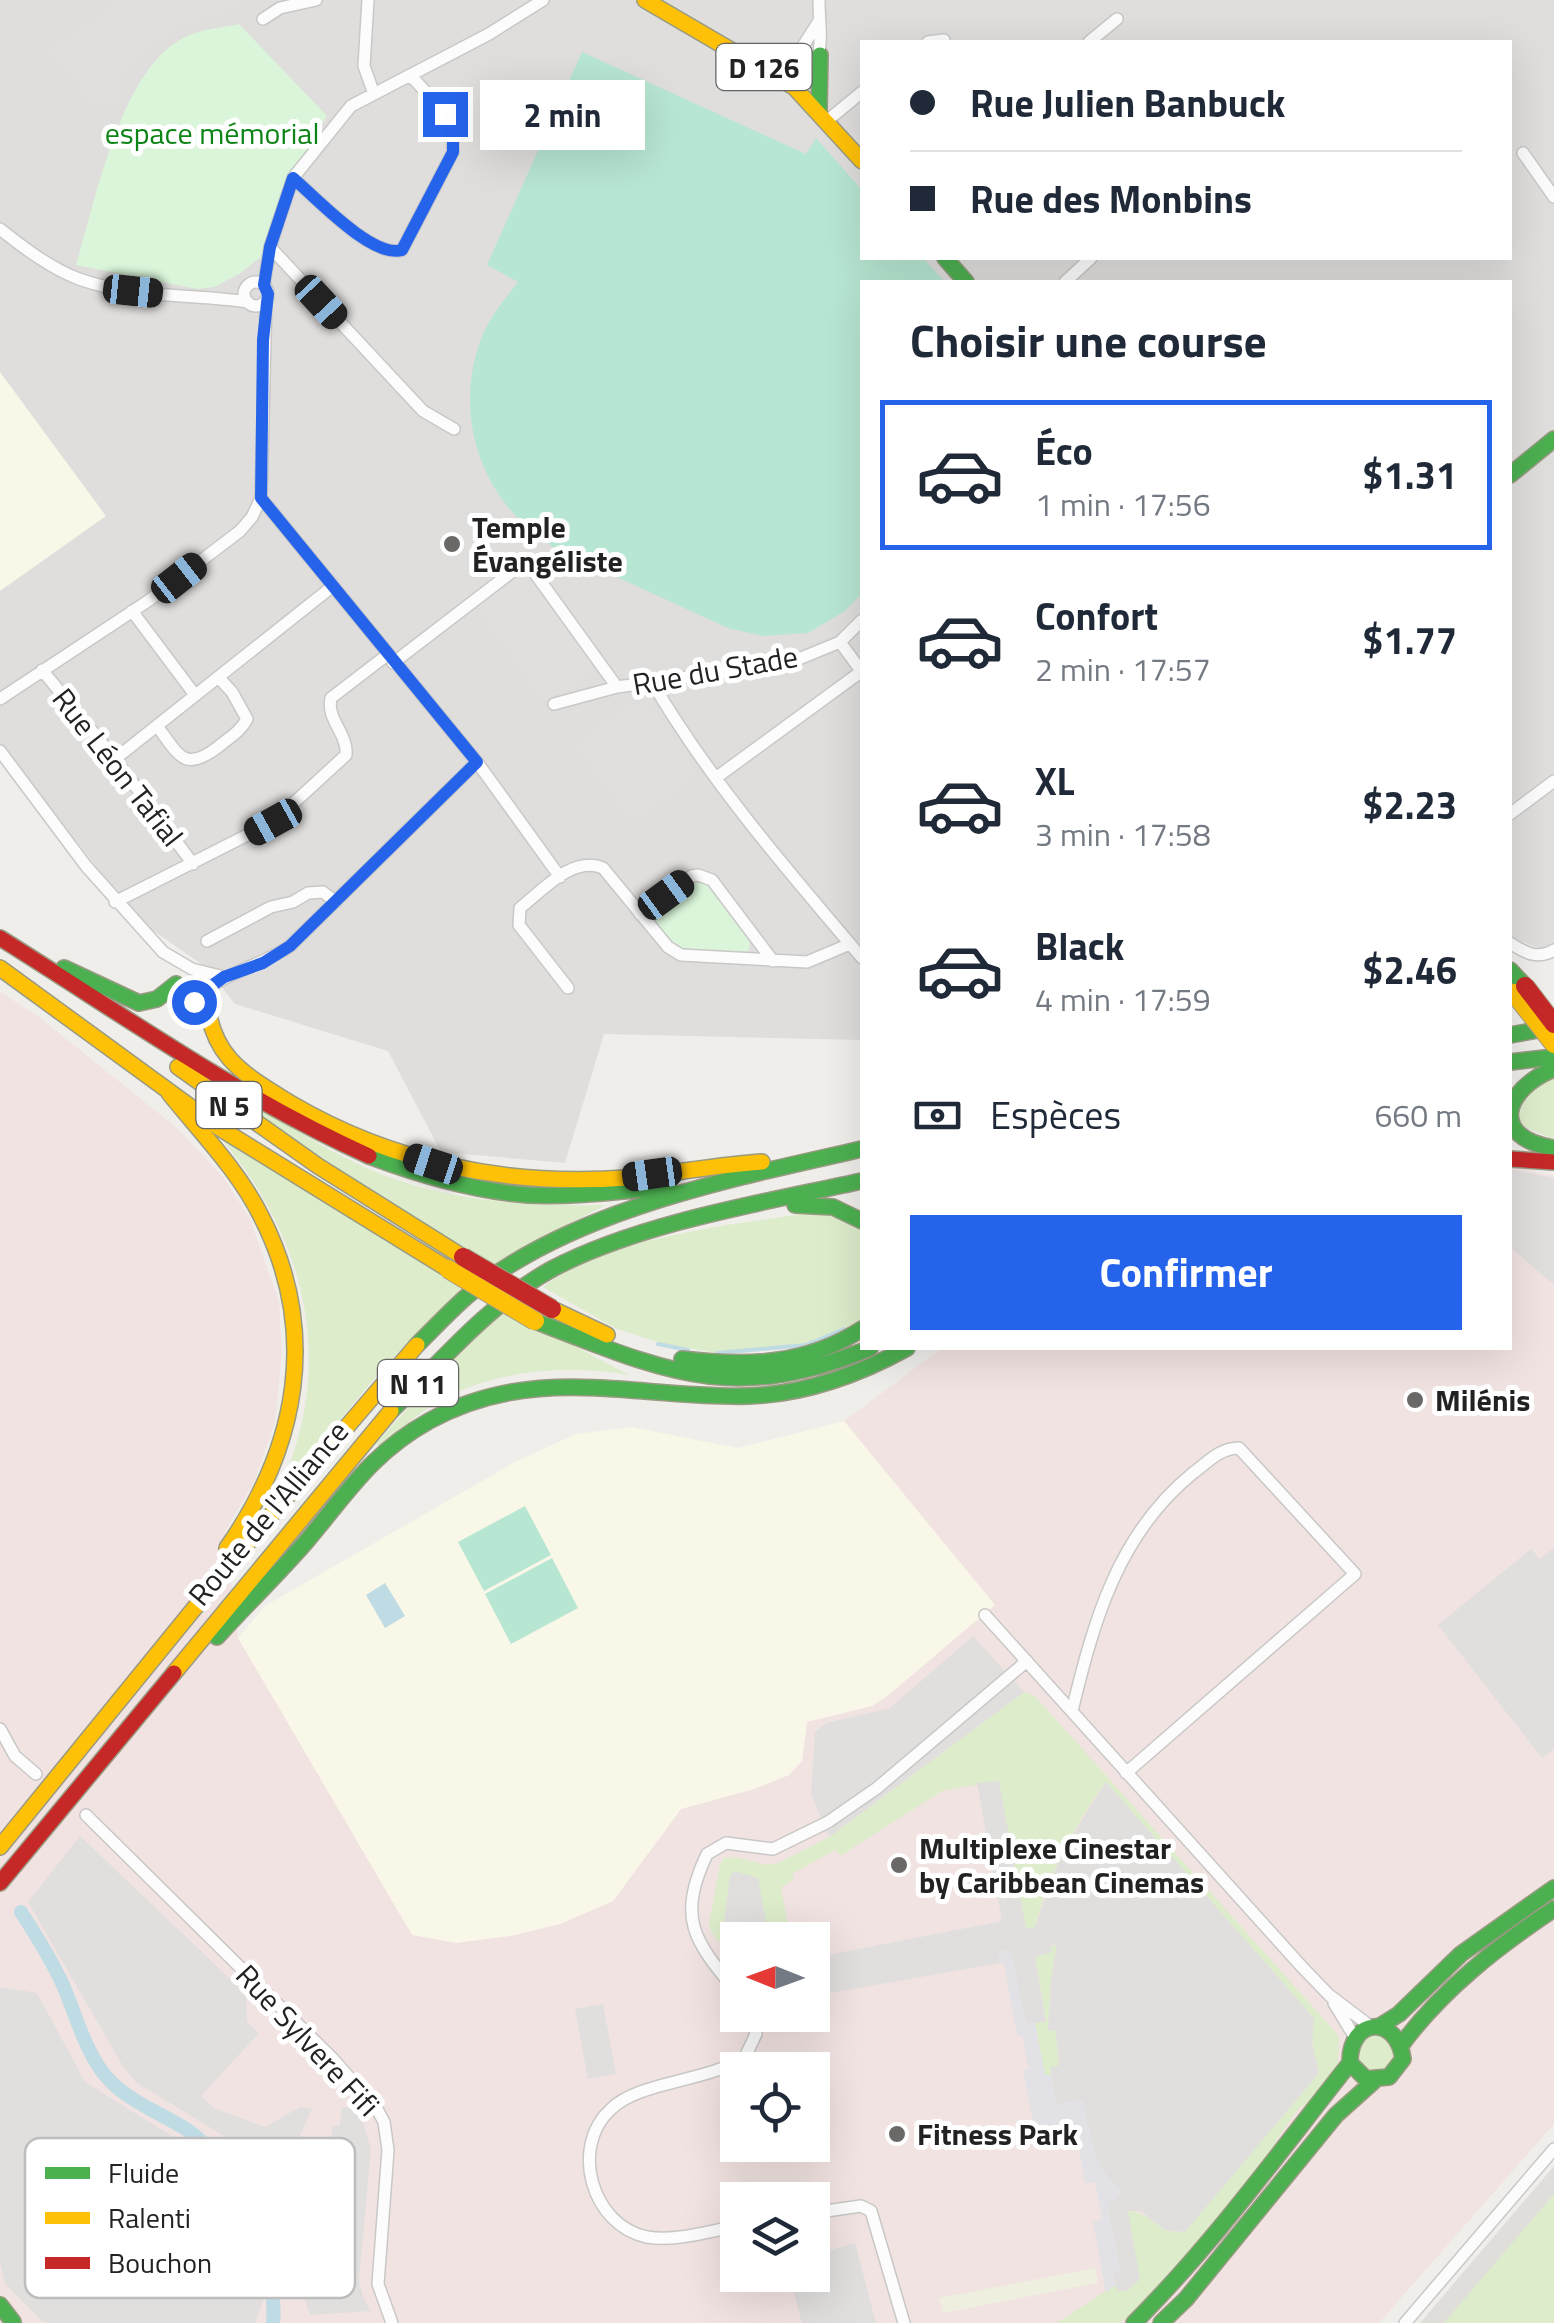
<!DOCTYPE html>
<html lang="fr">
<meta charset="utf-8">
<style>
:root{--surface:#fff;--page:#f6f6f7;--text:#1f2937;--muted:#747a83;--line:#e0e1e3;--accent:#2563eb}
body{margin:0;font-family:"Titillium Web",sans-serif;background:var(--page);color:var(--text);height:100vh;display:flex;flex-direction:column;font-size:38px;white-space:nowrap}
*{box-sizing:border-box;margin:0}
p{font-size:32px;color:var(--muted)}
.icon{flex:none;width:55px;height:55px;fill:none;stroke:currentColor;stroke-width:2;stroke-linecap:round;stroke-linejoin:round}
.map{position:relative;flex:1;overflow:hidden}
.details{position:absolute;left:860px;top:280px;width:652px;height:1070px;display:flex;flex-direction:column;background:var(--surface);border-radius:0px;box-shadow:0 10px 40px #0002}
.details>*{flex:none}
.guide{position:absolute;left:860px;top:40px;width:652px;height:220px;border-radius:0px;box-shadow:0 10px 40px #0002;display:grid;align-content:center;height:220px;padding:0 50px;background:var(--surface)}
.needle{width:65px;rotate:271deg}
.controls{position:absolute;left:720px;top:1922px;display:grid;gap:20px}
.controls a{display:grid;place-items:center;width:110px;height:110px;border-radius:0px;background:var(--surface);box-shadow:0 10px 40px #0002;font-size:50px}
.end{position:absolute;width:45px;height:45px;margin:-22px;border:12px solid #2563eb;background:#fff;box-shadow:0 0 0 5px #fff}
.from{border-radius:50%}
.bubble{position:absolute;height:70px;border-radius:0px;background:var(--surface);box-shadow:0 10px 40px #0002;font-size:32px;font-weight:700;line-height:70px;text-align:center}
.car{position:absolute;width:30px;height:60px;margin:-30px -15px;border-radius:12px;box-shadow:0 0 8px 2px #0007;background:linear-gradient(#222 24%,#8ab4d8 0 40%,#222 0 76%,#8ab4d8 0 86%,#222 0)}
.guide b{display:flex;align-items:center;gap:35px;height:95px;font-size:38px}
.guide b+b{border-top:2px solid var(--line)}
.guide i{width:25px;height:25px;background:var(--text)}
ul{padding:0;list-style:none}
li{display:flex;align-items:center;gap:30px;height:150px;margin:0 20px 15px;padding:0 30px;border:5px solid transparent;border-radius:0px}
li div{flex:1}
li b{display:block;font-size:38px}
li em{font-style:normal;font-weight:700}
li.on{border-color:var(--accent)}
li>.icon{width:90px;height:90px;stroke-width:1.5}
h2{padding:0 50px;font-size:45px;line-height:120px}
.pay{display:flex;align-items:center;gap:25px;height:110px;padding:0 50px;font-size:38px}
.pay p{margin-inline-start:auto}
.cta{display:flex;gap:20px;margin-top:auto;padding:20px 50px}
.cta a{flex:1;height:115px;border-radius:0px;background:var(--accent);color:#fff;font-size:40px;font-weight:700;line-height:115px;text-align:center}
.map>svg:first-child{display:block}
.residential{fill:#dfdedc;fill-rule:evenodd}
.commercial{fill:#f1e3e1;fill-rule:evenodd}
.education{fill:#f8f7e8}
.airport{fill:#e0deda}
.farmland{fill:#efefdf}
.grass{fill:#ddeccb}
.park{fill:#daf5da}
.pitch{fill:#b7e6d2}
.parking{fill:#e0dfde}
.plaza{fill:#e2e1e5}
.water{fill:#bfdbe3}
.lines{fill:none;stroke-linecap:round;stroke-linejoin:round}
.stream{stroke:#bfdbe3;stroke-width:4}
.canal{stroke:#bfdbe3;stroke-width:14}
.street-casing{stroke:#c9c8c7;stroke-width:14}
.fast-casing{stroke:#999a82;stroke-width:18}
.slow-casing{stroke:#999a82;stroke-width:18}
.jam-casing{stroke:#999a82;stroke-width:18}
.street{stroke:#fdfcfc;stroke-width:11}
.fast{stroke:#4caf50;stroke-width:15}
.slow{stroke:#ffc107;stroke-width:15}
.jam{stroke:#c62828;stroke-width:15}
.slow-bridge-casing{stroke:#a79c86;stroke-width:20;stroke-linecap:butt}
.jam-bridge-casing{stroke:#a79c86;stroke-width:20;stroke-linecap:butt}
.slow-bridge{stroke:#ffc107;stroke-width:18}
.jam-bridge{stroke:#c62828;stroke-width:18}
.route{stroke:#2563eb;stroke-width:12}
.poi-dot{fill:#6a6968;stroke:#fff;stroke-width:4}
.labels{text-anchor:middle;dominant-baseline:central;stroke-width:10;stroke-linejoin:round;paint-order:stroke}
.shield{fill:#fff;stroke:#646464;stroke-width:2.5}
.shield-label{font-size:28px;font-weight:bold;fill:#222}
.park-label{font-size:30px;fill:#0c8416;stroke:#fff}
.poi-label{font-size:30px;font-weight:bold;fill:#222;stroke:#fff;text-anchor:start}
.street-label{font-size:30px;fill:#222;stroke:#fff}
.key{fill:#fff;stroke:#bdbdbd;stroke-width:2.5}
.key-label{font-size:28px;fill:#222}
</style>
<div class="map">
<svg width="1554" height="2323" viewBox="0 0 1554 2323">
<rect width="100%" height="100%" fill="#f0eeeb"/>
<path class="residential" d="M0,0H1554V954L1510,937V282H862V1040L604,1034L565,1163L441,1152L388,1051L235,1004L207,968L138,920L0,743ZM862,42H1510V258H862Z"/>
<path class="commercial" d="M0,992L39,1017L177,1128L224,1178L250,1219L279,1302L282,1352L275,1422L255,1480L225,1532L238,1637L510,1936L560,1924L613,1901L681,1809L754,1789L789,1775L807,1722L994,1606L844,1421L942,1348H1510V1166L1554,1176V2124L1379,2323H0ZM738,1940H812V2015H738ZM738,2070H812V2145H738ZM738,2200H812V2275H738Z"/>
<path class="education" d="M0,372L106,516L0,591Z
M844,1421L995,1605L886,1697L872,1706L807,1722L802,1761L789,1775L754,1789L681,1809L613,1901L560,1924L510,1936L456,1943L412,1935L238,1638L265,1606L515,1462L576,1434L632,1427L738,1448Z"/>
<path class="airport" d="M1554,2166V2323H1420Z"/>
<path class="farmland" d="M1095,2268L1098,2283L943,2313L939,2298Z"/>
<path class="grass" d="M209,1076C264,1109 320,1150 381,1174C452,1202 531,1206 606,1205L522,1247L500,1267L405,1213L301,1146Z
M1554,1076V1138H1551L1526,1128L1519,1119L1525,1090Z
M218,1135L465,1286C398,1347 341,1415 288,1488L282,1484C336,1358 305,1236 218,1135Z
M824,1211L862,1226V1319L825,1341L727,1355L661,1343L617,1329L543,1287C611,1235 739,1224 824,1211Z
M507,1310L629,1375C566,1364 484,1370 430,1407C412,1418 397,1433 380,1446L376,1444L460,1349Z
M1024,1692L1035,1696L1339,2036L1338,2065L1315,2099L1299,2108L1277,2139L1271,2155L1152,2296L1120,2323H1057L1115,2285L1119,2291L1128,2211C1151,2211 1160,2237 1185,2231L1315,2061L1311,2029L1106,1782C1074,1825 1049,1875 1035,1927L1026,1930L998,1781L942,1791L840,1856L835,1850L792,1874L794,1879L781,1888L791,1940H738L737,1965L712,1933L709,1924L720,1864L724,1858L736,1857L767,1865L780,1862L829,1837Z
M1057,1944L1051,1980L1048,2030L1056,2031L1059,2066L1050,2068L1051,2075L1045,2076L1035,2023L1046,2021L1035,1956Z
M1382,2032L1397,2047L1393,2068L1374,2076L1357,2064C1356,2038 1356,2039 1382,2032Z
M1554,2194V2323H1444Z"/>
<path class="park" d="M239,24L327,116L282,190L261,257L239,274L214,287L197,289L76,265C96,200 120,69 185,37C200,29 223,28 239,24Z
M695,881H705L750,937L749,951L689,953L674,946L653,920L654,911Z"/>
<path class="pitch" d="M582,52L806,154L816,138L862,190V258H923L945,282H862V593L845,611L808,633L763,636L728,628L560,551C487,510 451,423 480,342C487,320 504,300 518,282L487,265Z
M525,1506L551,1555L484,1591L458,1542Z
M552,1558L578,1608L511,1644L485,1594Z"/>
<path class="parking" d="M122,0H241L214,14L184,22L129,61L121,72L116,100L97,107L51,52Z
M526,569L593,667L546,701L477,605Z
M631,705L648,706L697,774L632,820L578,744Z
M1510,1169L1554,1178V1285L1510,1247Z
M1554,1548V1749L1542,1758L1438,1625L1531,1549L1540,1559Z
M973,1636L1024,1692L829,1837L811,1794L815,1732L826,1723L890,1708Z
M999,1781L1026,1929L1035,1927L1062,1852L1106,1782L1314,2018L1312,2043L1319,2073L1185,2232L1165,2230L1141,2211H1128L1140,2279L1127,2291H1119L1115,2285L1113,2273L1120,2271L1107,2202L1122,2193L1105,2173L1094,2152L1082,2100L1057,2105L1056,2102L1050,2068L1059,2065L1056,2031L1048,2030L1051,1980L1057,1944L1051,1945L1052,1952L1035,1957L1046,2022L1026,2024L1010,1950L998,1952L1000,1963L813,1996V1958L1002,1921L977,1783Z
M80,1836L246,1994L247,2022L259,2033L201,2096L214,2108L265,2127L300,2107L312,2109L295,2146L318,2157H323L330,2148L333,2126H340L342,2107L359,2109L371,2149L359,2279L363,2297L371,2311L310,2315L285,2241L288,2201L299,2173L260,2158L137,2083L124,2068L28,1902Z
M734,1871L758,1878L769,1940H738L737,1945L723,1929L730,1876Z
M0,1987L37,1993L85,2082L188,2146L265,2296L255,2323H51L42,2321L5,2284L0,2262Z
M603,2004L616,2074L588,2079L575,2009Z
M855,2243L876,2323H802L789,2275H812L813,2255Z"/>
<path class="plaza" d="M1011,1950L1026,2023H1035L1045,2075H1051L1056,2104L1083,2100L1094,2152L1105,2173L1124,2193L1116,2195V2200L1107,2203L1120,2272L1113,2273L1115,2285L1106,2293L1093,2222L1102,2219L1099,2201L1095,2183H1085L1078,2142L1038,2147L1023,2070L1029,2069L1027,2061L1022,2035L1017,2036L1004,1963H1000L998,1952Z"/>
<path class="water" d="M385,1583L405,1616L385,1628L366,1595Z"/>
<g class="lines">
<path class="stream" d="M658,1344L688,1350
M717,1353L806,1345L844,1329"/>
<path class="canal" d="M21,1912C36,1935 51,1959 63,1985C75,2013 83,2044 101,2070C121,2099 160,2112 189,2131C236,2163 279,2267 273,2323"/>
<g class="street-casing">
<path id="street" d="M368,0L364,66L374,94
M263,19L280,8L316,0
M928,42L944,40
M1089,42L1117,19
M779,76L798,54L819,21
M794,87C829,61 819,39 819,0
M828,120L862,92
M1523,153L1554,197
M293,178C316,198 373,259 402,250L453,152C453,117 433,100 411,76
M0,229C24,248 50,268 79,279C132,298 192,294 248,302
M270,247L423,411L454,429
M1065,282L1091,258
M244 294a12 12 0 1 1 24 0a12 12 0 1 1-24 0Z
M264,285L270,247L293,178L351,106L489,34L543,0
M261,498L477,762L560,877
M132,611L195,695
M840,642L862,672
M393,663L526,561L617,687
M42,670L115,759L193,864
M652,682C710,781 788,871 862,958
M0,699L148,601L240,531L252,517L261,498L266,299
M554,704L617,687L789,663L840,642L862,620
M157,726C179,755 184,773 218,747C229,738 241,731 247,719L232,692L219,678
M0,751L86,866L163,952L192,969L224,977
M115,759L333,586
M717,777L862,671
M1510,814L1554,781
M115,902L273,822L346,755C348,733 326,720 331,698L387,655
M640,914L692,876L698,875L712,880L773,961
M207,941L271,907L293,902L308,893L323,892L336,902
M1510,943C1525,953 1538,960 1554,950
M176,984L178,993L185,1000L198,1002L208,993
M210,987C234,970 264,964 290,946L477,762
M568,988L519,925L520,908C543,890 573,855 603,868L668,947L681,955L807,962L850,944
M985,1615L1302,1967L1329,1995L1370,2026
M1072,1711C1094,1620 1118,1534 1193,1473C1208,1462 1220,1448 1239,1448L1355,1574L1126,1773
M0,1729L15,1756L36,1774
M86,1815L333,2059L377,2109L384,2122L388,2150L378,2284L392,2323
M738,1994C697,1943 675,1922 707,1854L726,1843L773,1849L828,1822L877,1788L1027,1661
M1334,2003L1354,2036
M812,2213L861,2206L871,2211L904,2323
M738,2226C709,2231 675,2242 647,2237C592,2226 569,2147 611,2109C640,2081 707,2082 745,2057L756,2034L751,2015
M1405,2323L1554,2149"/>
</g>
<g class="fast-casing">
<path id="fast" d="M819,111L820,55
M945,258L966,282
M1510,475L1554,439
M64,968L139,1003L157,999L176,984
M1510,970L1525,986
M1510,1035L1554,1027
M1510,1062L1554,1057
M1554,1069C1503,1089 1489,1138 1554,1148
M369,1156C420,1175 474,1191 528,1195C575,1197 622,1191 669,1187
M795,1205L833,1207L862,1221
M535,1321C665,1371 732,1405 870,1348
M417,1345C433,1329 449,1312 466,1297C567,1210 735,1178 862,1149
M682,1359C747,1367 806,1365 862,1329
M391,1411C441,1361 490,1303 552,1269C639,1223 765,1202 862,1181
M217,1637C246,1605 277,1575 305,1543C347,1494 370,1454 429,1421C535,1362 636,1399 749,1396C805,1394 858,1375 907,1348
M1380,2026L1399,2014L1461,1954L1554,1888
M1402,2044C1443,1989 1497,1947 1554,1909
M0,2305L13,2322
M1134,2323C1214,2243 1280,2151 1350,2063C1349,2017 1397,2014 1403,2059L1389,2077L1366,2079L1350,2063
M1161,2323L1186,2299L1336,2115L1374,2081"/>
</g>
<g class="slow-casing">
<path id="slow" d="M645,0L794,87L862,161
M0,968L218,1127L448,1269
M206,996C211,1057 242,1073 290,1103C392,1163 508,1187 626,1178C672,1174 716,1165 762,1162
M178,1067L318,1166L463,1257
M169,1093C201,1133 238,1170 261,1216C320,1331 298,1446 227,1548
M552,1309L607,1335
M174,1673L391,1411
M0,1847L254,1535L417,1345"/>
</g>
<g class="jam-casing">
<path id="jam" d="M0,938C122,1014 238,1097 369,1156
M1510,1159L1554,1162
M0,1883L174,1673"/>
</g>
<use href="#street" class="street"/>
<use href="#fast" class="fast"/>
<use href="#slow" class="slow"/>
<use href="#jam" class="jam"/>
<g class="slow-bridge-casing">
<path id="slow-bridge" d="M1514,993L1554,1044
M448,1269L535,1321"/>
</g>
<g class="jam-bridge-casing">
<path id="jam-bridge" d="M1525,986L1554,1024
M463,1257L552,1309"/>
</g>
<use href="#slow-bridge" class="slow-bridge"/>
<use href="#jam-bridge" class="jam-bridge"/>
</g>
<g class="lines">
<path class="route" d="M194,1002L203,1000L210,987L224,977L263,963L290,946L477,762L261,498L263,340L268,294L264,285L270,247L293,178C316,198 373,259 402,250L453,152V135L445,114"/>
</g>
<g class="poi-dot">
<circle cx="452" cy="544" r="10"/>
<circle cx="1415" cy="1400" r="10"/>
<circle cx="899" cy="1865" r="10"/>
<circle cx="897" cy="2134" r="10"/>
</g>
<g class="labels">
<g class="shield">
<rect x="716.5" y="44" width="95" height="46" rx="8"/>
<rect x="196.5" y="1082" width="65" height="46" rx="8"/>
<rect x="378" y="1360" width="80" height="46" rx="8"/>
</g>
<g class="shield-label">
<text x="764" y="67">D 126</text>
<text x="229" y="1105">N 5</text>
<text x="418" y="1383">N 11</text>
</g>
<g class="park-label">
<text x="212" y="133">espace mémorial</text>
</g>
<g class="poi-label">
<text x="472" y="527">Temple<tspan x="472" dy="34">Évangéliste</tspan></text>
<text x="1435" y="1400">Milénis</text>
<text x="919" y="1848">Multiplexe Cinestar<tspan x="919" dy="34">by Caribbean Cinemas</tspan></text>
<text x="917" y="2134">Fitness Park</text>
</g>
<g class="street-label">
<text transform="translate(715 670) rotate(-10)">Rue du Stade</text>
<text transform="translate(118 767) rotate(52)">Rue Léon Tafial</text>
<text transform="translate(268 1513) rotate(-50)">Route de l'Alliance</text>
<text transform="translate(308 2040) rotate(47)">Rue Sylvere Fifi</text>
</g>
</g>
<rect x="25" y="2138" width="330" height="160" rx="15" class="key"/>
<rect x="45" y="2167" width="45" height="12" fill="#4caf50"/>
<rect x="45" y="2212" width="45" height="12" fill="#ffc107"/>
<rect x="45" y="2257" width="45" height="12" fill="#c62828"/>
<g class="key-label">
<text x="108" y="2183">Fluide</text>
<text x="108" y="2228">Ralenti</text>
<text x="108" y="2273">Bouchon</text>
</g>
</svg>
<div class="controls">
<a><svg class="needle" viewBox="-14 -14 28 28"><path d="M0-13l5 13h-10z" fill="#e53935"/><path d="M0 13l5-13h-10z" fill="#747a83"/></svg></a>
<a><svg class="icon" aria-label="locate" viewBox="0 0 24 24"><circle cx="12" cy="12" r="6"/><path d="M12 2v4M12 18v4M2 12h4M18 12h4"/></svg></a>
<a><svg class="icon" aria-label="layers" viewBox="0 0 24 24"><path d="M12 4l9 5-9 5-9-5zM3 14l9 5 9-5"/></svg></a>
</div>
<i class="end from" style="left:194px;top:1002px"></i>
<i class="end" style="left:445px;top:114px"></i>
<div class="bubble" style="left:480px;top:80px;width:165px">2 min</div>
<i class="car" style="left:133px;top:291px;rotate:96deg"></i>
<i class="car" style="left:321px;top:302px;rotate:137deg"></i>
<i class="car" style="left:179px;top:578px;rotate:52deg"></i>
<i class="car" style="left:273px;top:822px;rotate:241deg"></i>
<i class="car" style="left:666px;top:895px;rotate:54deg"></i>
<i class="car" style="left:433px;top:1164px;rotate:288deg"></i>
<i class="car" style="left:652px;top:1174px;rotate:262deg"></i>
<div class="guide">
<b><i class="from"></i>Rue Julien Banbuck</b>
<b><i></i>Rue des Monbins</b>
</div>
<section class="details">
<h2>Choisir une course</h2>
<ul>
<li class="on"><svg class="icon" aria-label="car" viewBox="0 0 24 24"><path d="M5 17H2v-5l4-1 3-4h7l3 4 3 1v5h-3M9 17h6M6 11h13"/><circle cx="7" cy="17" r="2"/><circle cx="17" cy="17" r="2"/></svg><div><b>Éco</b><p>1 min · 17:56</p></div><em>$1.31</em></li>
<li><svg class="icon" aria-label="car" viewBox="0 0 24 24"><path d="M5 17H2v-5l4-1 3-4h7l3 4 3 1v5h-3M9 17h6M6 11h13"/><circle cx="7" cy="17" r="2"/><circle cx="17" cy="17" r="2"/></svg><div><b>Confort</b><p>2 min · 17:57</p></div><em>$1.77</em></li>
<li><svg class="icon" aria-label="car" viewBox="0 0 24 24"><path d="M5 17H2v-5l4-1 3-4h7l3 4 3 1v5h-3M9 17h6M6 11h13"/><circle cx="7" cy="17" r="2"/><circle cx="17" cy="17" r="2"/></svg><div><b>XL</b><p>3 min · 17:58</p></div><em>$2.23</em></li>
<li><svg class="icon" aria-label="car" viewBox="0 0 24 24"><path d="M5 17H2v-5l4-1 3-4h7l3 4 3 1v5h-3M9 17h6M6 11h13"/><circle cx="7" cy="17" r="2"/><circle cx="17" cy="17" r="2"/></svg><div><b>Black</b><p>4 min · 17:59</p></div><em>$2.46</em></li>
</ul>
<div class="pay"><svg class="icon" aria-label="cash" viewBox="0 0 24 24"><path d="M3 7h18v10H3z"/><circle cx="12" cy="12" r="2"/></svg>Espèces<p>660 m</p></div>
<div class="cta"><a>Confirmer</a></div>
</section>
</div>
